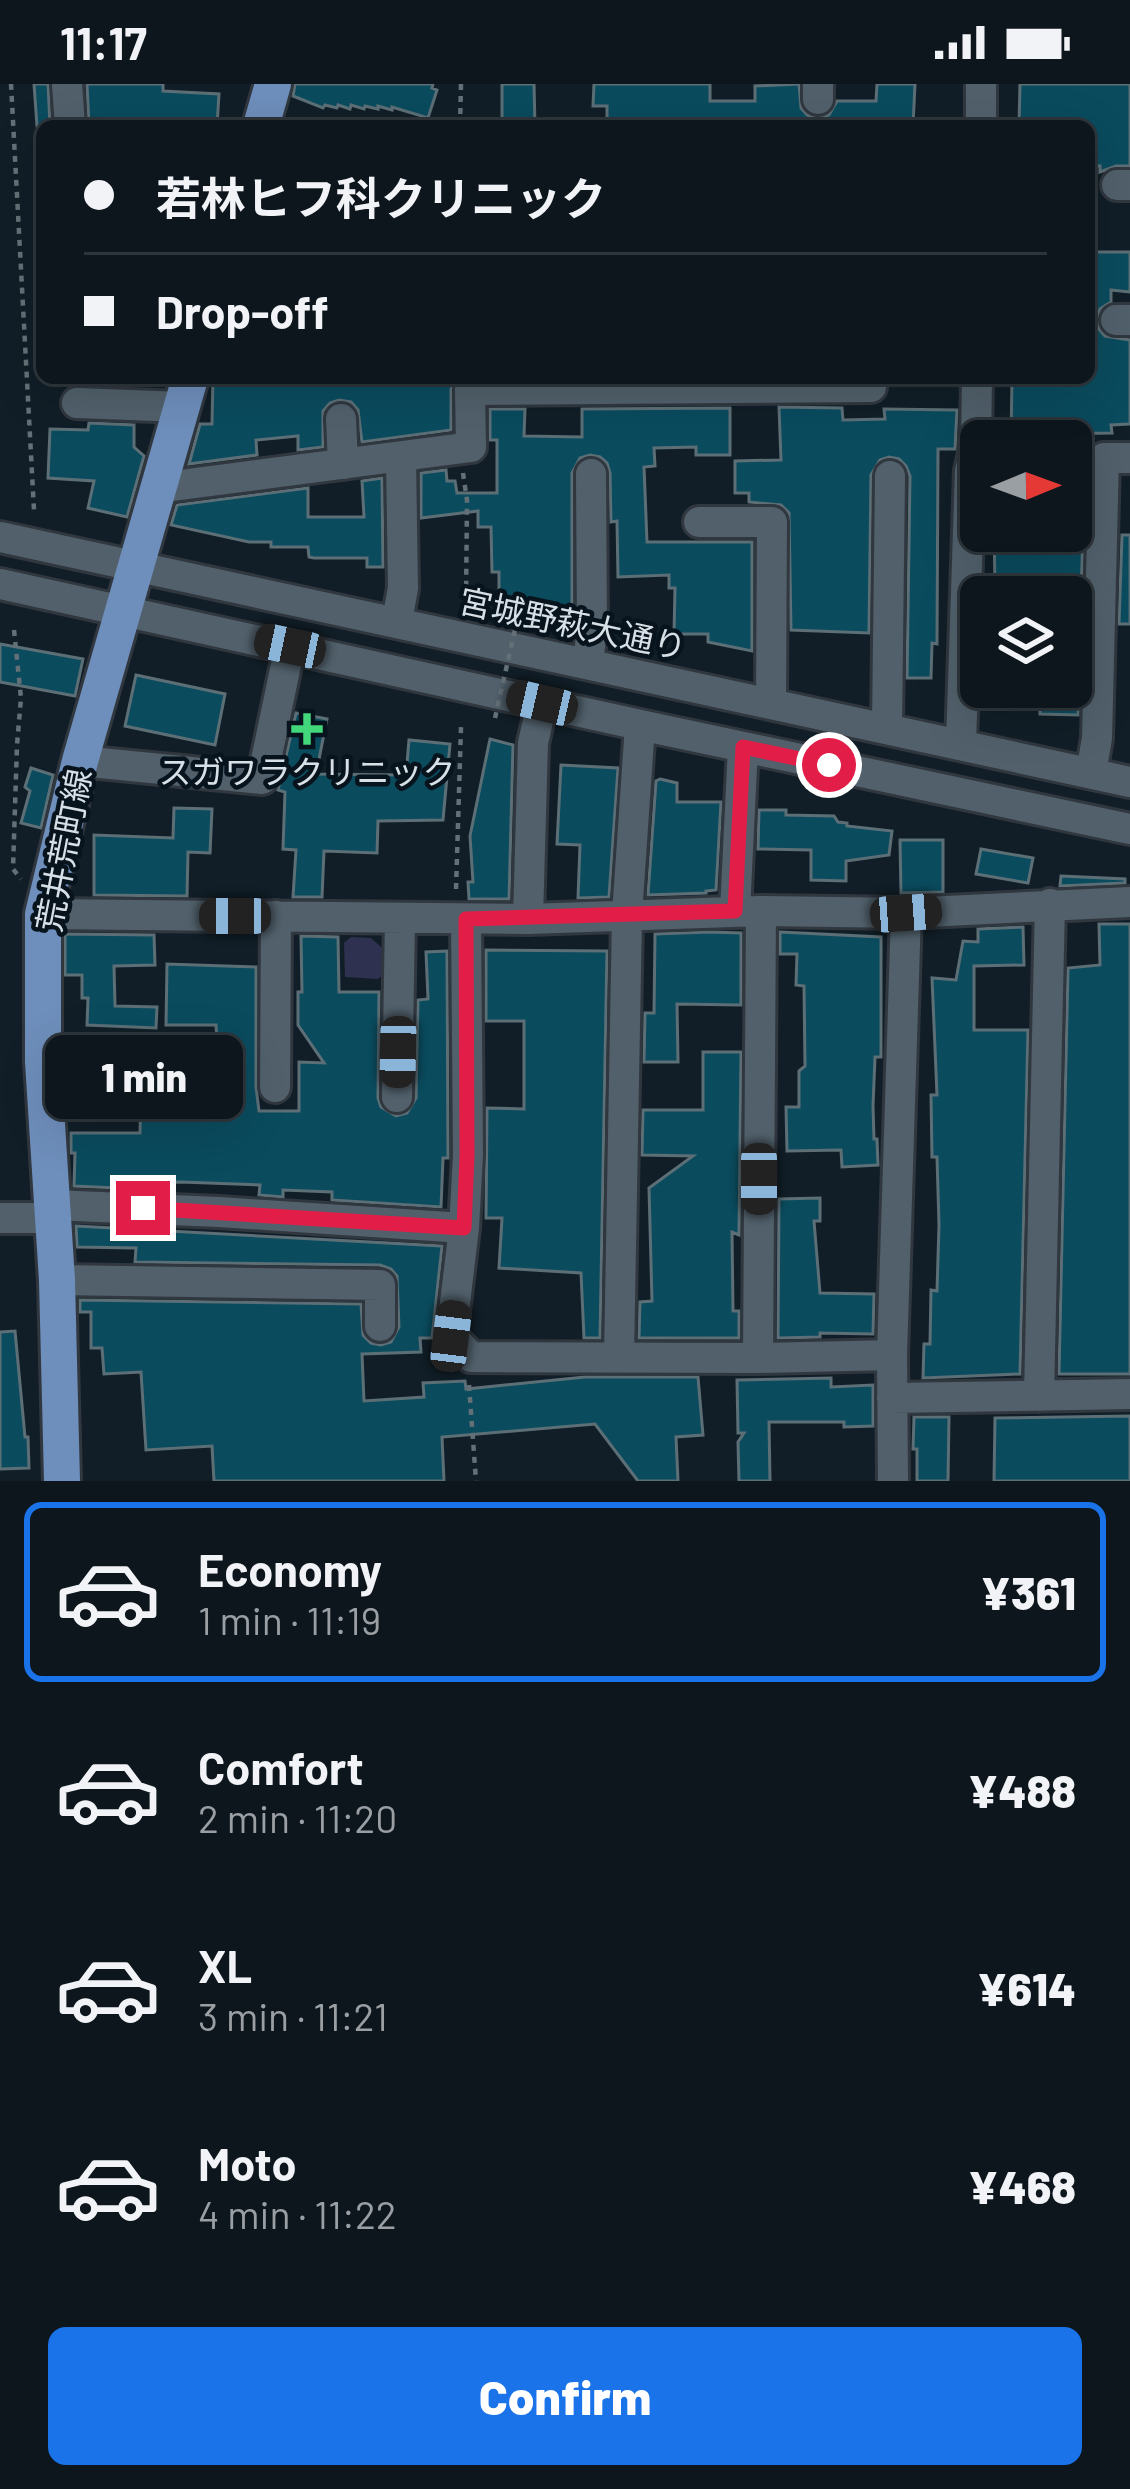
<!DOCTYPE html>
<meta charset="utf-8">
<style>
:root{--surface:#0d161d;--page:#1b232a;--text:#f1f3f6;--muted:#9a9fa4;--line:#2d353b;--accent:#1a73e8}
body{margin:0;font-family:Barlow,"Noto Sans JP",sans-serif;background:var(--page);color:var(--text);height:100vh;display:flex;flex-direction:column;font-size:45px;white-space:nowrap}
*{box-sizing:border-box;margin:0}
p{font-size:39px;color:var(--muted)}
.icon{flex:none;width:66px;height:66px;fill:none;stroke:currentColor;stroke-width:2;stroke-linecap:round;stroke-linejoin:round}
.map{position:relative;height:1397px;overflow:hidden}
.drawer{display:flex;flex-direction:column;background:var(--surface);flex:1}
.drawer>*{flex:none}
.guide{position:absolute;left:36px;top:36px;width:1059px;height:264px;border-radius:18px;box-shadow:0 12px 48px #0002,0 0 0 3px var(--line);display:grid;align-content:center;height:264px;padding:0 48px;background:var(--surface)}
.needle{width:78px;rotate:89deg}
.tools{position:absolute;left:960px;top:336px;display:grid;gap:24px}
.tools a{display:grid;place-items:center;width:132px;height:132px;border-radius:18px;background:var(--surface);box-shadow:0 12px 48px #0002,0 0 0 3px var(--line);font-size:60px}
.end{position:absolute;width:54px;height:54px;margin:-27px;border:15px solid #e11d48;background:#fff;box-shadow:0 0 0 6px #fff}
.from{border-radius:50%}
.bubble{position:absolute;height:84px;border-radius:18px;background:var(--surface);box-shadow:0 12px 48px #0002,0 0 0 3px var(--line);font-size:39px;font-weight:800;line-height:84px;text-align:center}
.car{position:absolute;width:36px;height:72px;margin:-36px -18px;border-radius:15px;box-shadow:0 0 9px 3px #0007;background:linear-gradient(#222 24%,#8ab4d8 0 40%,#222 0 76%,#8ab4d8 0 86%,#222 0)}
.guide b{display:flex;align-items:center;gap:42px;height:114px;font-size:45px}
.guide b+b{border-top:3px solid var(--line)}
.guide i{width:30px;height:30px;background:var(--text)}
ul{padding:21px 0 0;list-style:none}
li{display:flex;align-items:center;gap:36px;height:180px;margin:0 24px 18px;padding:0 24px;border:6px solid transparent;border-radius:18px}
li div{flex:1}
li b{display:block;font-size:45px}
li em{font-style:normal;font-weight:800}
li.selected{border-color:var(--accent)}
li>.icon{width:108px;height:108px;stroke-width:1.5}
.primary-button{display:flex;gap:24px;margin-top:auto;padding:24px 48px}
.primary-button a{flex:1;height:138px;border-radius:18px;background:var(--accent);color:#fff;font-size:48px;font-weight:800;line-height:138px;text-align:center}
.status{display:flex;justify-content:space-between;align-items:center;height:84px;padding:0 60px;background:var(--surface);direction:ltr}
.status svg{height:33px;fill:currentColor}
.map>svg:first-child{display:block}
.green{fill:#2e314f}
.building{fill:#0a4b5e;stroke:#5c6f76;stroke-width:3}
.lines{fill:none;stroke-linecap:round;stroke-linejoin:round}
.minor-casing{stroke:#30373f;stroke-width:36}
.major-casing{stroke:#30373f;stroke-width:42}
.path{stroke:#647077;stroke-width:4.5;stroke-dasharray:6 6;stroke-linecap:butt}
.minor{stroke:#51606b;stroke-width:30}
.major{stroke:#6e8ebb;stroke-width:36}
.path-bridge{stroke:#647077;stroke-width:4.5;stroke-dasharray:6 6;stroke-linecap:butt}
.route{stroke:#e11d48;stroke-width:15}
.poi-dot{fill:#42d77b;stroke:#08141d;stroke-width:4.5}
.labels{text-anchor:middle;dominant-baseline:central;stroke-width:9;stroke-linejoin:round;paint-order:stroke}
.street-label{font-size:33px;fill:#d7e0e6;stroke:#08141d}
.poi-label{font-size:33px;fill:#d7e0e6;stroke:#08141d}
</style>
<div class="status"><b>11:17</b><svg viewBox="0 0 49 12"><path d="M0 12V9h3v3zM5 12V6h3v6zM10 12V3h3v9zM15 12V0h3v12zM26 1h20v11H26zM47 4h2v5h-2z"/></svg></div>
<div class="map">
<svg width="1130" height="1397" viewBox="0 0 1130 1397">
<rect width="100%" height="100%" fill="#111e27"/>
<path class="green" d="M351,853L371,854L382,864L384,890L378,895L345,893L344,859Z"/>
<path class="building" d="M34,0H48L50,42H37Z
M87,0H163V7L219,10L217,42H89Z
M295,0H433L432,4L437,6L428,34L392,23V26L378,22V25L365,22L364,25L351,21L350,25L338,21L337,24L325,21L323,24L293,12Z
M502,0H534L535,42H502Z
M594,0H710V17H755V2L799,0L801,24L807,31L817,34L829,31L837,17H876L877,0H915L913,42H607V22H593Z
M1020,0H1130V82H1116L1100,88V82H1089V42H1019Z
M1089,168H1130V208L1111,206V218L1100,225L1097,235L1099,245L1105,252L1130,256V340L1111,341L1112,349L1056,350V357H1011L1012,294H1089Z
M213,294H455L451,306V346L362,358L358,326L351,318L339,316L330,319L323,327V363L298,366V352L256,356L257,371L189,380L200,340H212Z
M779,323L842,324L843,336L885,335L884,325L957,326L955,365H938L937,560L932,559L931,594H907L910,392L906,382L899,375L889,373L880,376L871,391L869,549L791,546L789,429L781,421L749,418V409H735V377L781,376Z
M730,324V371H696V363L654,364L655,382L644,383L647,458H752V567L708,558V550H674L675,504H669V491L618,493L617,437L611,438L610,389L607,379L600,373L590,371L580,374L572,389V527L499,514V488H492L491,443H478V427L421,434V389L446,386L447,397H455L457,409H497V356H490V325H525L524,352L582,353V325Z
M89,339L134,341V363L144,372L127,433L88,424L94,397L48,394L50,345L88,346Z
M382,394L383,483H367V474H314L309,473L308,463H271V458H249L171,441L177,421L308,404V433H364L362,397Z
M994,447L1083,451L1080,539H1071V513H1002V502H995Z
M1122,451H1130V540H1119Z
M0,560L83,575L75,612L0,598Z
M136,591L225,610L215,661L125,642Z
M1040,603H1079L1078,631L1040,630Z
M296,629L327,635L316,690L406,691L409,656L450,660L443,736L378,737L377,769L324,767L322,813H293L296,766L283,765L285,708L278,706Z
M490,655L513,661L509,815H469L468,798H473L470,752Z
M561,681L618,684L609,813L578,814L580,761L557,760Z
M31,684L53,691L41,744L21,739L30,707L25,703Z
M660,695L677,699V718H721L716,806L706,807V809L648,811L656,697Z
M174,724L212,725L210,769L188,768L187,812L94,811V751L173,754Z
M759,726H786V731L834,732L838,738L847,739V742L892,747L889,771L846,777V797L811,796V766L758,765Z
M900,756H943V808L901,809Z
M981,765L1033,774L1028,799L976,790Z
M1061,792L1125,795V799L1060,802Z
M1099,840H1130V1290H1059L1068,884L1100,881Z
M1023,843L1024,881L974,882V946H1028L1020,1290L923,1294L924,1260H930L931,1206L937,1207L939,1141L937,1073H932L931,1011H937L932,894L956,896L963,857L978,858V845Z
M709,848L741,849V921L677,920L678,978H644L645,929H654L655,850Z
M780,848L881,853V973H875L873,1022L874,1055H877L878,1081L842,1083L841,1066L787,1067L786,1023H799V987L805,982L804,902L796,901L797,870H780Z
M65,850L154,851L155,881L114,882L115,922L157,923L156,944L87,941L88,914H82V891H65Z
M301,852L338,853L339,908H379L378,1014L381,1023L396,1032L407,1029L416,1014L418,916L428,915L426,868L447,867L448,1071V1074H443L441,1123L332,1116V1108L283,1106V1113L259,1111L260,1101L181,1098L117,1099V1104L74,1102L75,1069H71V1049H140L141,1008L220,1009L216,941H166L167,880L256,883V1003L259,1027H299V978L324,979L298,941V908H302Z
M486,866L607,867L600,1254H584L581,1189L499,1184L502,1134H486L487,1024L524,1025V937H486Z
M703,968H741L739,1151L732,1148L733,1227H739V1254H639L640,1218L652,1217L649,1104L693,1072L642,1071L643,1026H703Z
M820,1114V1137H814L820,1209L874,1210L873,1250L820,1249V1253L778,1254L779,1115Z
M76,1142L442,1162L432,1254H420L421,1268L362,1270L364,1317L424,1313L423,1299L465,1297L466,1305L585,1293H698L703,1351L676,1353L678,1397H638L595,1340L442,1353L444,1397H214L212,1362L146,1366L141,1288L104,1290L102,1264H91V1228H80V1216L361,1220L363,1251L371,1259L381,1261L391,1258L399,1243L397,1192L391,1185L380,1181L135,1178L136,1164L77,1163Z
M15,1247L25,1353H28L29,1384L0,1385V1248Z
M831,1294V1303L873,1301V1342L844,1343V1338H769L770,1397H739L738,1358L744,1349H738L737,1296Z
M1130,1332V1397H994L995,1334Z
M914,1333H949L948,1397H917V1365H913Z"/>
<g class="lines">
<g class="minor-casing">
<path id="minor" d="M67,0L70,42
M818,15V0
M981,42V0
M1117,101H1130
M1116,236H1130
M77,319L182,323
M341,335L343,380
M157,404L471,363L470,306L871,303
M699,438H772L771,619
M0,453L1130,698
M0,500L640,641L1130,745
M397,537L403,504L401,373
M588,580L592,544L591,390
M887,644L890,392
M961,660L970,387L976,361L977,294
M80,677L262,695L290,562
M1091,689L1097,654L1104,374H1130
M735,827L743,663
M43,830L528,835L761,827L906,829L1130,818
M466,835L468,1071L464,1144L451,1252L471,1273L758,1274L892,1271
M528,835L533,659L542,619
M275,1003L276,832
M397,1013L400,834
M52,1121L219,1128L464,1144
M0,1134H53
M57,1196L380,1201V1242
M619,1273L627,831L640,641
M758,1274L761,827
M1039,1312L1050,820
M892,1314L1130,1310
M893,1397L892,1271L906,829"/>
</g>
<g class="major-casing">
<path id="major" d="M261,42L273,0
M62,1397L57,1196L43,978V830L80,677L190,294"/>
</g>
<path class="path" d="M11,0L34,426
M460,42L461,0
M463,389L467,416L466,518
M500,532L495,531L497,523L519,528
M14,546L21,614L17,661L13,785L21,795
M456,805L461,643
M469,1301L476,1397"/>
<use href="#minor" class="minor"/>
<use href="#major" class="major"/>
<path class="path-bridge" d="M495,634L519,528"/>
</g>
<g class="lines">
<path class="route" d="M143,1124L464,1144L467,1071L466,835L735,827L743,663L829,681"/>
</g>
<path class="poi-dot" d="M301 627h12v12h12v12h-12v12h-12v-12h-12v-12h12z"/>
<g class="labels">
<g class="street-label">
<text transform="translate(573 539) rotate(12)">宮城野萩大通り</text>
<text transform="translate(63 766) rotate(-79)">荒井荒町線</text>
</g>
<g class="poi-label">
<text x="307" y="687">スガワラクリニック</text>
</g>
</g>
</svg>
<div class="tools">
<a><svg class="needle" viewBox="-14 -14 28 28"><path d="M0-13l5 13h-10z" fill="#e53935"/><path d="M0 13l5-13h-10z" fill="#9a9fa4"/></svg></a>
<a><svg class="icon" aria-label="layers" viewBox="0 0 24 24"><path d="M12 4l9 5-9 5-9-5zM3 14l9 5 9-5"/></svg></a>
</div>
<i class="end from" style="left:829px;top:681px"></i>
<i class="end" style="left:143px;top:1124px"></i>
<div class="bubble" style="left:45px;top:951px;width:198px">1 min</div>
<i class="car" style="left:290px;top:562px;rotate:282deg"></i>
<i class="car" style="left:542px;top:619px;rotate:283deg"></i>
<i class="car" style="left:906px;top:829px;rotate:86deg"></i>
<i class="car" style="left:235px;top:832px;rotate:270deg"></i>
<i class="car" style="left:398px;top:968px;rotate:181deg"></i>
<i class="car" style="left:759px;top:1095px;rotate:180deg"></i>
<i class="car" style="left:451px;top:1252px;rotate:7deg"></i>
<div class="guide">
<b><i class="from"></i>若林ヒフ科クリニック</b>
<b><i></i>Drop-off</b>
</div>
</div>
<section class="drawer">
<ul>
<li class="selected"><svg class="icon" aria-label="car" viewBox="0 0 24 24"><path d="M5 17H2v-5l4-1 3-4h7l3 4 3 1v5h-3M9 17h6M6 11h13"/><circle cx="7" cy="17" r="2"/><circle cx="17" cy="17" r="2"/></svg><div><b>Economy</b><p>1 min · 11:19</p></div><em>¥361</em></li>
<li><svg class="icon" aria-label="car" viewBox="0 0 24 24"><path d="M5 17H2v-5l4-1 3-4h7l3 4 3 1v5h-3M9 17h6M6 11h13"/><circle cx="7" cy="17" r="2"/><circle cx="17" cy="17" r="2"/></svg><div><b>Comfort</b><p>2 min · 11:20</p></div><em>¥488</em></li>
<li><svg class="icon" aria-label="car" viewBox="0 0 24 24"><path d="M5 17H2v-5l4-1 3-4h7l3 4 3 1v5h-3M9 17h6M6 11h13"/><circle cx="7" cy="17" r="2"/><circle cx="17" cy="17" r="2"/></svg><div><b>XL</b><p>3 min · 11:21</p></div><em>¥614</em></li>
<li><svg class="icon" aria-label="car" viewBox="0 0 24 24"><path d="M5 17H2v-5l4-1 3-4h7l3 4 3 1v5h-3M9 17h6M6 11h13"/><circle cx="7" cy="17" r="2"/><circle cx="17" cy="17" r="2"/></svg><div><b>Moto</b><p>4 min · 11:22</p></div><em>¥468</em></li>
</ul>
<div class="primary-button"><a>Confirm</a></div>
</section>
